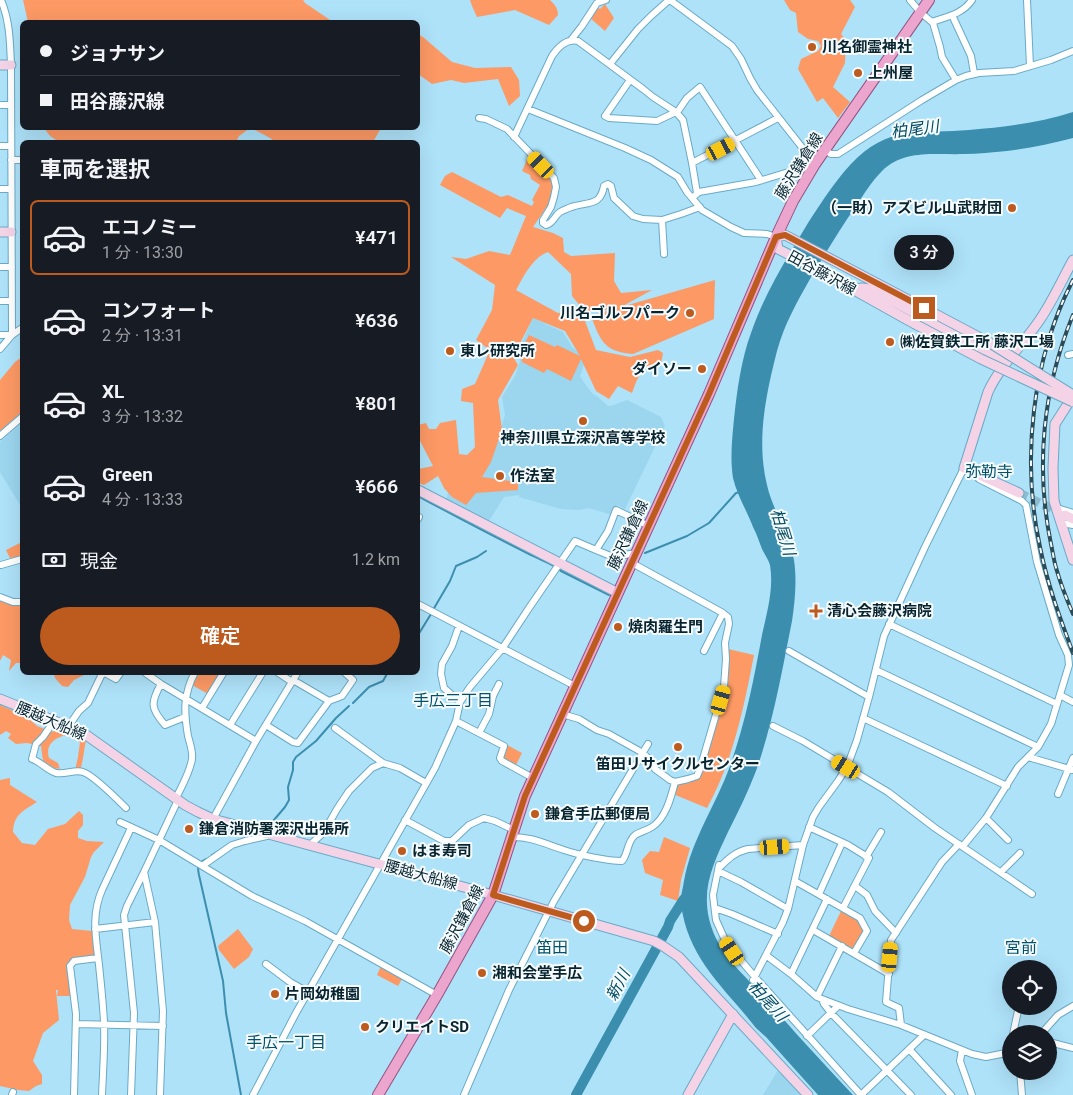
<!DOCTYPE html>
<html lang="ja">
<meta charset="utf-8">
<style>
:root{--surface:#171b24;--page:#20242c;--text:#f1f3f6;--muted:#9ea1a6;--line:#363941;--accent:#bd5b1f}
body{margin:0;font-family:Roboto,"Noto Sans JP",sans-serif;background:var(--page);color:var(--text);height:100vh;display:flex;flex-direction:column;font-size:19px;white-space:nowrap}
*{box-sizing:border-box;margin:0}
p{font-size:16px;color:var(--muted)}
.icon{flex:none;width:28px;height:28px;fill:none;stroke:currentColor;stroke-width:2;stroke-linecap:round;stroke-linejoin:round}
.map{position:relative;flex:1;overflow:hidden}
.drawer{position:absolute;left:20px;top:140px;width:400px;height:535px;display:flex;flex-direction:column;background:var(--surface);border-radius:8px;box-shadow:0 5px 20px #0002}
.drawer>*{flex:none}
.guide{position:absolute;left:20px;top:20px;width:400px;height:110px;border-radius:8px;box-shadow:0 5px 20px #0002;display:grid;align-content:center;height:110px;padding:0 20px;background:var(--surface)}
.tools{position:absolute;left:1002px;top:960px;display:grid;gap:10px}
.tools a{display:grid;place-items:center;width:55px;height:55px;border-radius:50%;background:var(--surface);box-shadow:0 5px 20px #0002;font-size:25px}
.end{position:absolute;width:22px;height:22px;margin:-11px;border:6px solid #bd5b1f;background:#fff;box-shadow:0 0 0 2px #fff}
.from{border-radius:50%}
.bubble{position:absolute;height:35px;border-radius:18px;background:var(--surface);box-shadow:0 5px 20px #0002;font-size:16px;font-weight:600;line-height:35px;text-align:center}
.car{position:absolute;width:15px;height:30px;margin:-15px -8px;border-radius:6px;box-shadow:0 0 4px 1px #0007;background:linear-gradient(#f5c518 24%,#345 0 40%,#f5c518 0 76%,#345 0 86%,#f5c518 0)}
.guide b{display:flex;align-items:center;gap:18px;height:48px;font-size:19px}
.guide b+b{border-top:1px solid var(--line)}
.guide i{width:12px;height:12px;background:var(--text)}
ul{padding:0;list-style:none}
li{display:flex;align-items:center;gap:15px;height:75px;margin:0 10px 8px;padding:0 10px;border:2px solid transparent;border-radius:8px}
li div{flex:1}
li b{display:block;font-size:19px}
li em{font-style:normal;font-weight:600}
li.current{border-color:var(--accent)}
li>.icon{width:45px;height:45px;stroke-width:1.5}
h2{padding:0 20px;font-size:22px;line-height:60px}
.pay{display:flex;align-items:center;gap:12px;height:55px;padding:0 20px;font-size:19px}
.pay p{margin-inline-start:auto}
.button{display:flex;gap:10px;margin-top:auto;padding:10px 20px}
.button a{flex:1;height:58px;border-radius:30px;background:var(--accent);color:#fff;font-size:20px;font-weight:600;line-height:58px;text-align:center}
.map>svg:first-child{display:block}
.built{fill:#9bd5ee}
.green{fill:#fc9965}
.water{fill:#3c8eaf}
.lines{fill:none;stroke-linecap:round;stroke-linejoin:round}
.stream{stroke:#3c8eaf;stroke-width:2}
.river{stroke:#3c8eaf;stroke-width:10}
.secondary-tunnel{stroke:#8dbcd1;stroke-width:9;stroke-dasharray:9 4.5;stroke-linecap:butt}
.street-casing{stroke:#69aac6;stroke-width:8}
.secondary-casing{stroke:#69aac6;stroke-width:11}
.primary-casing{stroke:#945280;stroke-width:12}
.street{stroke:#fff;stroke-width:6}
.secondary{stroke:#f5d3e6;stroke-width:9}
.primary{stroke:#eca6cd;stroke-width:10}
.rail-casing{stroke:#2a4b58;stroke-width:4}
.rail{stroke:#f5fbfe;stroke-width:2;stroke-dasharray:5.5;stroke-linecap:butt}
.secondary-bridge-casing{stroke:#69aac6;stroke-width:11;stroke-linecap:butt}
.secondary-bridge{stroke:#f5d3e6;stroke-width:9}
.route{stroke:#bd5b1f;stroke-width:6}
.poi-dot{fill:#bd5b1f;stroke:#f5fbfe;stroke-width:2}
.labels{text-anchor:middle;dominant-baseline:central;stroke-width:4;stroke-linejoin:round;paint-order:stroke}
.poi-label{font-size:15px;font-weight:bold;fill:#08242f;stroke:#f5fbfe;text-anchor:start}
.street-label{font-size:15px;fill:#08242f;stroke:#f5fbfe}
.water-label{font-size:16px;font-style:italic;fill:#034c63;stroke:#f5fbfe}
.neighbourhood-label{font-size:16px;fill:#03526b;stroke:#f5fbfe}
</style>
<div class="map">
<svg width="1073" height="1095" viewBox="0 0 1073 1095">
<rect width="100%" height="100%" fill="#aee2f9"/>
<path class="built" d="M533,318L563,332L572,347L586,358L580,376L585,384L593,394L598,397L608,406H611L627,400L661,417L665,426L625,509L617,505L612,515L589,508L579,510L561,509L519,497V495L504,497L489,521L446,499L452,482L499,434L505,415L502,397L515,376L520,362L518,352Z
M22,423V508L0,472V442Z
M778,1070L801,1095H763Z"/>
<path class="green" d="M23,0H303L305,3L333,22H28Z
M470,0H550C555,5 558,8 558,15L549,25L515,10L477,17L472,6Z
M784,0H850L855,7L841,34L846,40L845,63L833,87L850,102L838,118L823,98L817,102L798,69L801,59L818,51L821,46L818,41L808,39L798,32L796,13L790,10Z
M605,4L614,18L605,31L590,18L597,7L600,9Z
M418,34L423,37L452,62L475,68L511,67L519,80L520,96L509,106L498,79L464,83L451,80L432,84L418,74Z
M44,128H43H250L239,136L236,142H59L50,136Z
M251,128H381L373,142H275L270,138Z
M529,155C535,162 551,175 553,184C555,192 550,201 547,208H546L533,227L553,233L563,238L564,252L571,256L615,253L614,281L621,293L652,290L621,307L715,280L714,319L633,354C604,352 600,340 591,316L613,309L585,312L572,296L571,274L548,252C533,257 523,277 516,290L558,313L575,311L585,321L596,350L630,357L658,350L663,353L661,363L643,369L636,382L632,393L618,386L609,399L596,391L581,359L571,381L547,369L544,373L522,362L520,353L529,335L555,347L557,345L580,356L565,331L533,318L513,357L518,365L498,400L502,430L491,462L482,477L518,482V490L476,493L466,505L452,497L444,488L438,476L424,485L418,483V469L433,466L418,437V425L426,423L429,429H436L440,423L456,420L459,454L467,455L475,447L473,403L461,401L462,389L475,384L490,350L476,340L492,310L495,285L451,257L466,259L489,251L510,255L526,216L507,208L500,218L440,185L445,176L452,172L501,197L508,195L532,206L534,202L532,200L540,185L531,179L530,175L522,171Z
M22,357V412L0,431V380L15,362Z
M22,542V556L10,558L6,550Z
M0,599L17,605H22V663H16L9,671L11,660L3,655L0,661Z
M728,649L754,655C744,707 733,761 707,808L673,794C678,782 681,783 694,779L725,695Z
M52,673V672L88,673L74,680L68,687L62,686L55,678L54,674Z
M199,673H221L208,694L192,685Z
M0,705L27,717L37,726L52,732L59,727L84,738L86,741C84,749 83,763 80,770H75L78,757L80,742L66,735C54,738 45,745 49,758L58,763L60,769L54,768L43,761L41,746L27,743L16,744L8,738L11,734L6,731L0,735Z
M507,745L522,753L515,767L502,758L503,753Z
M10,778V785L37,802C23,811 14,814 13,832L22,843L35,845L48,829L65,824L79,811L83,815V825L78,831V838L87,841L104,842L94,852L91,857L85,877L70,905L69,920L72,929L92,931L95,956L73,959L72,996H57L58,990H56L59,1020L43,1033L33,1061L42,1075V1084L36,1086L29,1091L18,1090L0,1086V780Z
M664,837L690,848L681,880L678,901L660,895L663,880L645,873L642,860L650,851L659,852Z
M841,911L858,921L864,931L852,949L829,936Z
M238,929L253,949L249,957L234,969L219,950L218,946Z
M381,966L402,979L398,986L377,975Z"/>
<path class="water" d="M1073,112V138C1051,144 1029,148 1007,151C992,152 978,154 964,154C935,155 904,149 882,171C872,181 864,194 856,206C840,229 825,254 810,279C797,302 784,325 777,351C766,394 756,440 767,485C773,511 789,534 794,560C797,580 795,601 792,621C782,671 773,723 756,771C748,792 738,812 728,832C715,860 703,883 708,914C715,952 742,972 766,999C794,1032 823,1063 853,1095H818L766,1037L756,1028C724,987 688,959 681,904C680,896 683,889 684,881C691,840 716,805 730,766C745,724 754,679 762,635C767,612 774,588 770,565C768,559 765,555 762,549C759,542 757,534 753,527C747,511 737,495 733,478C730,459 732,439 734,419C737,391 741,360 751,333C764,294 787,258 808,223C823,200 838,176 858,157C893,125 925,134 969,130C1005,127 1038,123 1073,112Z"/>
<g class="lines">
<path class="stream" d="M418,496C455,516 493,536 531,555C538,559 556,565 561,571L609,595
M645,553L687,536L709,523L736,493L740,492
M433,610L450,581L456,566L477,557L486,551
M418,635L431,614
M353,703L369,687L383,681L388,672
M268,827L285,807L289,800L288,787L293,770V762L296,757L316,741L336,718L349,706
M212,855L225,847
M206,859C197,864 197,865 199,875L223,981L226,1013L241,1095"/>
<path class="river" d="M576,1095L668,927L670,921L684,899L691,897"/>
<path class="secondary-tunnel" d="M1019,493L1063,514"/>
<g class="street-casing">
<path id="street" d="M670,0L732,46L741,59L750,78L757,90L815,164L756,182L699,192L692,198
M910,0L920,12L933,23L940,47L942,57L956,80
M1027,0L1030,66
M952,15L971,56L974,73
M932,22C946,17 963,14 972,0
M571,40L582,26L597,3L606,0
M610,64L638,29L651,16L669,0
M630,80L605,116L609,118L657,121L678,111L687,98L700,87L761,180
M0,105H11
M528,109L625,148L651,160L678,177L687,192L702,210L731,227L744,233L767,234L776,237
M479,118L486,119L507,129L554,178L556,187L554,197L551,207L543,220V223L546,225C554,223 554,216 560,212C564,210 570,207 575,206C582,204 591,204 597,200C602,196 603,191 604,186L608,184L611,186L614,198L633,216L643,219L662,220L681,214L700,207
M514,137L552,56C558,47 566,38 578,41L643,89L653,97L676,112L683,120L692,163L697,193
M0,146H11
M825,150L831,154H838L922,100L956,80L966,76L979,73L1014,71L1051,60L1073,51
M11,160H22
M692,163L778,118
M0,189H11
M662,220L664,254
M0,267H12
M0,301H12
M0,335H12L11,65C10,43 10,21 1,0
M0,349L12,335L22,328
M1068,355L1073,354
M0,436L22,417
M1057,508L1073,513
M418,519L419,517
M1062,523L1073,525
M596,550L613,557L636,553
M1,565L22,559
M0,597L13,602H22
M418,604L575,686
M889,624L1057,704
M459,626L452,646L442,664L441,674L444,688L460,702
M704,651L723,613
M789,651L869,697
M876,670L1038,747
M144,672L161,684L256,741
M277,672L292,682
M105,673L116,679L121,672
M293,680L329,701
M161,684C150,703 151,709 165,725L185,717
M1060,695L1073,702
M202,708L224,672
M562,714L579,719L597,730L609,734L643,753L650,760L655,769L670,780L675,782L688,779L697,776L700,769L724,687L726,659L725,643L729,624L728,617L723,613L632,563
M863,718L1007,786
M54,721L43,737L36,744L32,759C41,762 47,770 56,773C65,775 75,769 83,772C93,775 118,800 126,808
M456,721L479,733L489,714L493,696L499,684
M230,725L263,672
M266,725L293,742L298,743L329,701L342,696L353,680L344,672
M773,726L803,741L888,792L935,828L1032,894
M68,727L79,711L88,703L101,676L104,673
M335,728L383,763L400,768L426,783
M479,733L504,746L500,758L502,761L533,778
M1028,757L1073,770
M1058,794L1073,758
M176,798C182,786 190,772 192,759C193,751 190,744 188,736C184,712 183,695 195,672
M986,818L1008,840
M213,819L256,741L298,672
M405,820L444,841H452L469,825L484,818L495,821L514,830
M120,822L159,840L252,896L305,921L437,995
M809,827L848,845L869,858L843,908
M512,837C533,837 545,844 564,850C579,855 607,861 622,861C628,854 627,843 634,836C638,832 646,831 652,827C666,818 671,797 675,782
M310,845L324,832L337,809L349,791L372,768L383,763
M963,846L986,818L1018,767L1038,747L1051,724L1069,665L1068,655L1059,635L1037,562L1026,505L1022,501L979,479
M866,857L881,832
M719,865L713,895L714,904L716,920L725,940L733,951L755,977L861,1095
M202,866L232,845L245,841L271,835
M719,868C728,859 735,852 748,849L803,845
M718,871L741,882L788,909
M1001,872L1020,853
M795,881L860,918L867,931L854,953
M855,886L867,895L875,911L896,933
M819,894L842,843
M715,908L732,914L778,934
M95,929L155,922
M813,930L889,974
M767,956L791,974L817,997L822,999L824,1004L831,1013L911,1095
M266,964L290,982L308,992
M791,974L827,899
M753,980L783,922L788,909L803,845L813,817L819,807L838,781L847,767L857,740L869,697L884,636L925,547L964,468L967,471
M817,997L842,946
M822,999L848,1009L901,1025L972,1054L986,1057L1011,1052
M76,1024L163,1026
M901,1025L899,1008L886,1002L891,940L942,862L959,844
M1013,1034L1019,1006
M1041,1034L1058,1015L1073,1006
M807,1036L838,1006
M1049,1042L1073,1048
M909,1049L951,1095
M962,1050L960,1061L972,1095
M1020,1071L1022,1095
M12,1095L13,1092
M74,1095L76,1014L70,966L74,961L98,958
M102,1095C103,1071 105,1046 104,1022C103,1003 101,984 99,965C96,938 91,915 102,890L131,828
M131,1095L134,1013L124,915L127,906L144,872
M160,1095L163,1011L155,922L144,872L178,800
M253,1095L296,1013L435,768L456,721L460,702L470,687L502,649L529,608L575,541L596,550L608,531L616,510L649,526
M464,1095L509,990L554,901L648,744
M861,1095L924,1035"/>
</g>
<g class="secondary-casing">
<path id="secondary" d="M0,65H11
M0,232H11
M852,290L862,288L870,289L1006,362
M915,324C869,299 824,272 778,249L776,237L785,235L924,308
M1073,396L1055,424L1053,468L1054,501L1073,560
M418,490L618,593
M1019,493L964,468L988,392C1001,364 1024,344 1041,318C1053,300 1062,280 1073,260
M1065,515L1073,519
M0,699L82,732L185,805L198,812L213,819L493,895L654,941L663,946L679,957L808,1095
M688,1095L733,1014"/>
</g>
<g class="primary-casing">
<path id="primary" d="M378,1095L437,995L493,895L525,796L709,394L776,237L793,201L815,164L929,0"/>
</g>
<use href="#street" class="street"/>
<use href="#secondary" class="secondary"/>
<use href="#primary" class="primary"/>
<g class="rail-casing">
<path id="rail" d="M1073,280C1032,359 1021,460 1040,547C1047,583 1060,618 1073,653
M1073,315C1043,388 1035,467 1051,544C1053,553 1054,562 1057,571C1061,585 1067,600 1073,614"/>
</g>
<use href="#rail" class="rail"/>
<g class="secondary-bridge-casing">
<path id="secondary-bridge" d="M924,308L990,343L1073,395
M915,324L981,359L1073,402"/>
</g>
<use href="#secondary-bridge" class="secondary-bridge"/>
</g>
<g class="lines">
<path class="route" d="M584,921L493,895L525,796L709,394L776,237L785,235L924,308"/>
</g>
<g class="poi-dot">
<circle cx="812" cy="47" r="5"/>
<circle cx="858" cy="73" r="5"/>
<circle cx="1012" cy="208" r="5"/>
<circle cx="690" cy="313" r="5"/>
<circle cx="890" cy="342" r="5"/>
<circle cx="450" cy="351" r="5"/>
<circle cx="702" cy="369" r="5"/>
<circle cx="583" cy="421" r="5"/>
<circle cx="500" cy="476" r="5"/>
<path d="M813.5 603.5h5v5h5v5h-5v5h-5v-5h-5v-5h5z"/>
<circle cx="618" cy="627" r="5"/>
<circle cx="678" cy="747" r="5"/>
<circle cx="535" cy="814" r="5"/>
<circle cx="189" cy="829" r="5"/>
<circle cx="402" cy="851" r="5"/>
<circle cx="482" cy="973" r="5"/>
<circle cx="275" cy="994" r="5"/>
<circle cx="365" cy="1027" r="5"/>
</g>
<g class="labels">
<g class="poi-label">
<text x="822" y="47">川名御霊神社</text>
<text x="868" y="73">上州屋</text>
<text x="1002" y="208" text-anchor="end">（一財）アズビル山武財団</text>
<text x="680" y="313" text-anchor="end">川名ゴルフパーク</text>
<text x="900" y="342">㈱佐賀鉄工所 藤沢工場</text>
<text x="460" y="351">東レ研究所</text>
<text x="692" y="369" text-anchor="end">ダイソー</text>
<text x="583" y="438" text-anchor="middle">神奈川県立深沢高等学校</text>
<text x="510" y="476">作法室</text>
<text x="827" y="611">清心会藤沢病院</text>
<text x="628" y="627">焼肉羅生門</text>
<text x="678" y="764" text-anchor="middle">笛田リサイクルセンター</text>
<text x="545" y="814">鎌倉手広郵便局</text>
<text x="199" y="829">鎌倉消防署深沢出張所</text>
<text x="412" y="851">はま寿司</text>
<text x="492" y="973">湘和会堂手広</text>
<text x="285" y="994">片岡幼稚園</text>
<text x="375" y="1027">クリエイトSD</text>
</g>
<g class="street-label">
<text transform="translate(799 166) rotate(-58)">藤沢鎌倉線</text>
<text transform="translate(822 273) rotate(29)">田谷藤沢線</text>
<text transform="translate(628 535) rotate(-65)">藤沢鎌倉線</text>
<text transform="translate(51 721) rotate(23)">腰越大船線</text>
<text transform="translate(421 875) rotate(15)">腰越大船線</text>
<text transform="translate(462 919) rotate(-62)">藤沢鎌倉線</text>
</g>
<g class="water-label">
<text transform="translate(915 129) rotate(-7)">柏尾川</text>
<text transform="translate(783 532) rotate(73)">柏尾川</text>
<text transform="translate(618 985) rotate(-62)">新川</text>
<text transform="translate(768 1001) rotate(48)">柏尾川</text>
</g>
<g class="neighbourhood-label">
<text x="989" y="471">弥勒寺</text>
<text x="453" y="700">手広三丁目</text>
<text x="552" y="947">笛田</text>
<text x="1021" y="947">宮前</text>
<text x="286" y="1042">手広一丁目</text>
</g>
</g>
</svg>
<div class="tools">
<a><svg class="icon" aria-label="locate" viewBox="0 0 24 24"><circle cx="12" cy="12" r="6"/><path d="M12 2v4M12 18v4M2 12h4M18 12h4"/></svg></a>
<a><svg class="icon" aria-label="layers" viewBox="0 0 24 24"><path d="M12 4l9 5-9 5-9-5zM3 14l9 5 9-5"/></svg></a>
</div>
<i class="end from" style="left:584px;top:921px"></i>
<i class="end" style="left:924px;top:308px"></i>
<div class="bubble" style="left:894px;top:235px;width:60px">3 分</div>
<i class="car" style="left:721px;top:149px;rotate:63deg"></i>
<i class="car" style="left:541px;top:165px;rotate:316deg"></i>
<i class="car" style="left:721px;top:700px;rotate:16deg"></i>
<i class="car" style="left:846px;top:767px;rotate:301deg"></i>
<i class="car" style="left:775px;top:847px;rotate:86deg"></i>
<i class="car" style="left:732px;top:951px;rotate:326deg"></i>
<i class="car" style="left:890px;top:957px;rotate:5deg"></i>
<div class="guide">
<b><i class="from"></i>ジョナサン</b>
<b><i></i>田谷藤沢線</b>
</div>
<section class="drawer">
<h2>車両を選択</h2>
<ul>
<li class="current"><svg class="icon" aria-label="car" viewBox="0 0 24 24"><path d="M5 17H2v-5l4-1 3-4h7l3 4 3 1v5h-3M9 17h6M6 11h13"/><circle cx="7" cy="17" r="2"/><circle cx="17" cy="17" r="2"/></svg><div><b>エコノミー</b><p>1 分 · 13:30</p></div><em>¥471</em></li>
<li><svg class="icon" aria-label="car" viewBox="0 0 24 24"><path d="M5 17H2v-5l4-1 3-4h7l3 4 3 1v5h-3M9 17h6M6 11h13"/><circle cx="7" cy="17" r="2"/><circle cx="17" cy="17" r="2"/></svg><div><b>コンフォート</b><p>2 分 · 13:31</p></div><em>¥636</em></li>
<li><svg class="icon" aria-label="car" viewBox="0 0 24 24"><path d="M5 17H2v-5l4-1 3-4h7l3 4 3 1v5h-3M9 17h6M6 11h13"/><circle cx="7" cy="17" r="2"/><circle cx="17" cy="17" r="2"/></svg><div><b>XL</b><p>3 分 · 13:32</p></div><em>¥801</em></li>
<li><svg class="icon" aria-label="car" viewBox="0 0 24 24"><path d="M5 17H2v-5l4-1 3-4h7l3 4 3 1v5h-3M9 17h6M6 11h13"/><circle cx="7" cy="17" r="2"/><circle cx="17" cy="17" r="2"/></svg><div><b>Green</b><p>4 分 · 13:33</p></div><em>¥666</em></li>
</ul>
<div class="pay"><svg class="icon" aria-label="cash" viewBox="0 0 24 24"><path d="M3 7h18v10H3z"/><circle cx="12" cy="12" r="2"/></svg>現金<p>1.2 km</p></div>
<div class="button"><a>確定</a></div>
</section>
</div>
